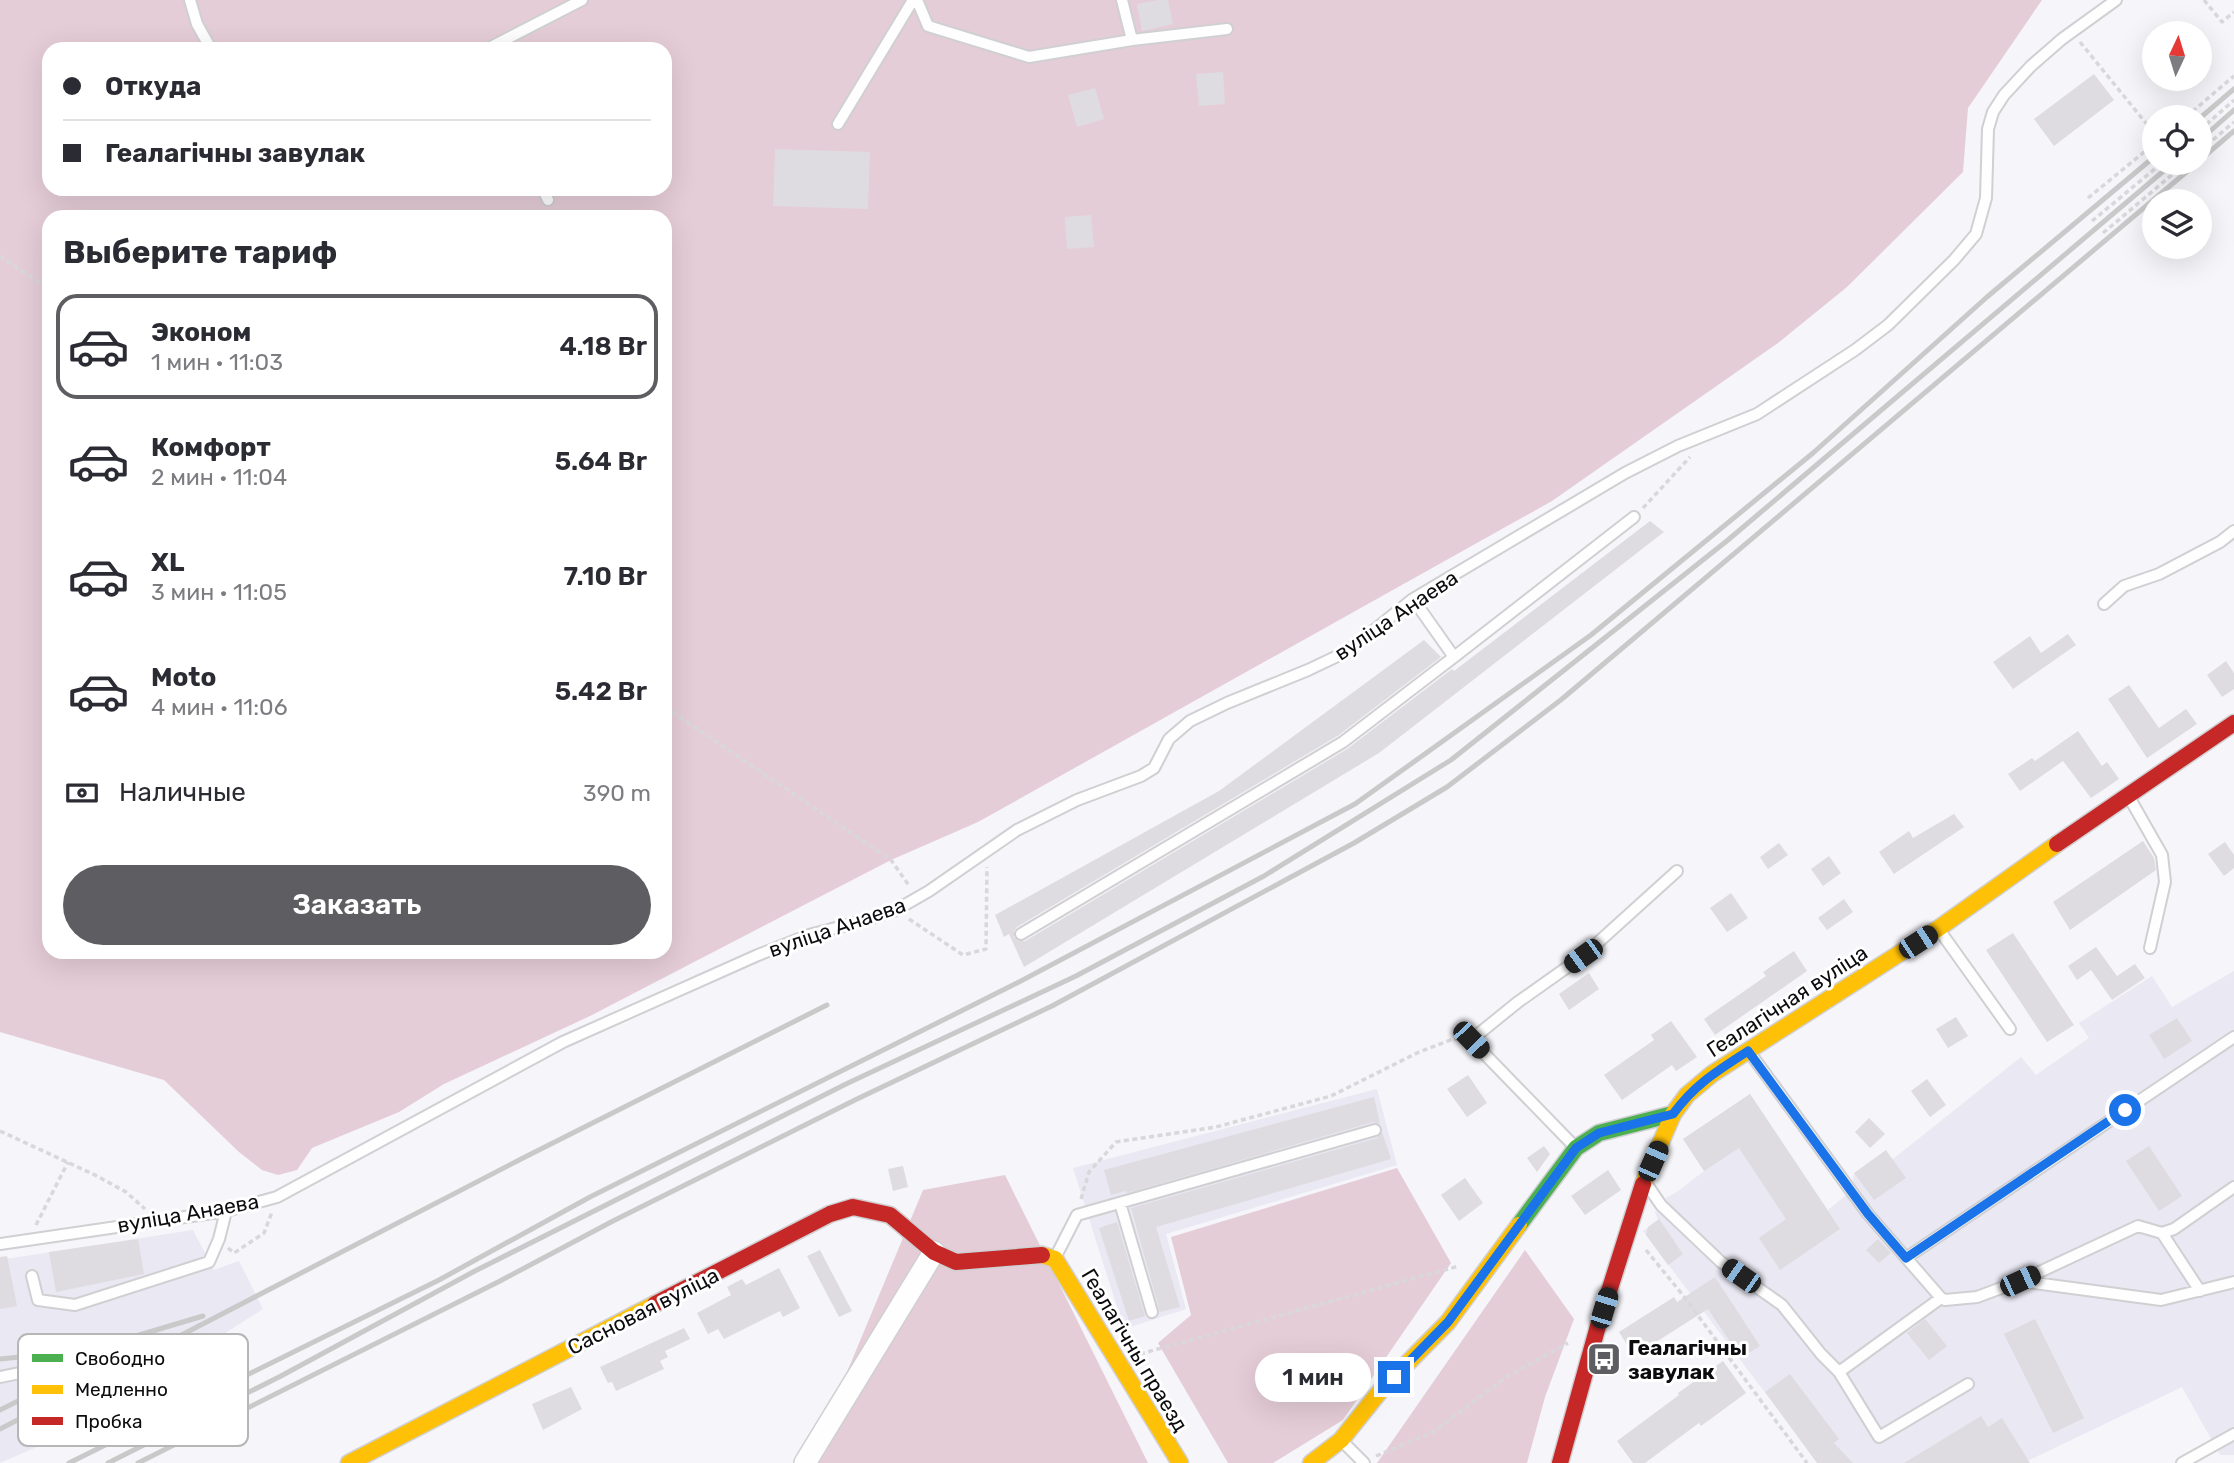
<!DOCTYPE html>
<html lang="ru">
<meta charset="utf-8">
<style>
:root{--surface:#fff;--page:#f7f7f7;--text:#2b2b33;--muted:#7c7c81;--line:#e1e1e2;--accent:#5e5d61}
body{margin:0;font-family:Rubik,sans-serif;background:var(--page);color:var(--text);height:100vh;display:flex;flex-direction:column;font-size:26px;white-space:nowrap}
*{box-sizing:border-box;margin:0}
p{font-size:23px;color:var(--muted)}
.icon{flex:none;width:38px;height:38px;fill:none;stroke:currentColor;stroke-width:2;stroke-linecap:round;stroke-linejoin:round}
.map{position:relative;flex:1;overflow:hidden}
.drawer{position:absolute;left:42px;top:210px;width:630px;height:749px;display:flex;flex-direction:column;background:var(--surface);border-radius:21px;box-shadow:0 7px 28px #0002}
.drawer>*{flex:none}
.banner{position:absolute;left:42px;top:42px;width:630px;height:154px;border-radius:21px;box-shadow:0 7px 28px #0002;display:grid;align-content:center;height:154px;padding:0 21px;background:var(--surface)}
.needle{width:46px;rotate:4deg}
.controls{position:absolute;left:2142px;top:21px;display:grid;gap:14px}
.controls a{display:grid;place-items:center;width:70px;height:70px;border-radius:50%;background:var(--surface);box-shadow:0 7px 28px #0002;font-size:35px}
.end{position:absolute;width:32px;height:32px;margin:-16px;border:9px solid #1a73e8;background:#fff;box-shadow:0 0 0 4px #fff}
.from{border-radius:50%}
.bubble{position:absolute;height:49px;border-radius:24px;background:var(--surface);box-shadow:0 7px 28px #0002;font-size:23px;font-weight:600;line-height:49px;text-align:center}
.car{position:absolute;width:21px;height:42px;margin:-21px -10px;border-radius:9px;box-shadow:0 0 5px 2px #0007;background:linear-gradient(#222 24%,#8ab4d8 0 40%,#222 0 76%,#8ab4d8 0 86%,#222 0)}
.banner b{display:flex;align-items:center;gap:24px;height:66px;font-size:26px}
.banner b+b{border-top:2px solid var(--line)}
.banner i{width:18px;height:18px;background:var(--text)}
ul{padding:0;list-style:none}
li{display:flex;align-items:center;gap:21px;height:105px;margin:0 14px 10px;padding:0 7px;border:4px solid transparent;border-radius:21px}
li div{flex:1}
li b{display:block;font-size:26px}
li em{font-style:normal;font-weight:600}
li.selected{border-color:var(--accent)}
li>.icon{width:63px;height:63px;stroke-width:1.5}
h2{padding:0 21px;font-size:32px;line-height:84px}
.pay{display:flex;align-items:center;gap:18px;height:77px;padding:0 21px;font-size:26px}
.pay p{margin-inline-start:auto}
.button{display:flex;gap:14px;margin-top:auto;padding:14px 21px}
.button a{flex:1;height:80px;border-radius:42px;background:var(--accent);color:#fff;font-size:28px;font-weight:600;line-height:80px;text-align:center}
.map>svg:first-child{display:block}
.built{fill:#e9e8f3}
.forest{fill:#e5cdd7;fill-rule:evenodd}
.building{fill:#dedce0}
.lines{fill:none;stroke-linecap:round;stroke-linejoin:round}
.lane-casing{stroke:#d0cfd2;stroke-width:14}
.street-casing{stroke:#d0cfd2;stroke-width:24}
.fast-casing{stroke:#d0cfd2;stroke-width:19}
.slow-casing{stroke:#d0cfd2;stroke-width:19}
.jam-casing{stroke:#d0cfd2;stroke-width:19}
.path{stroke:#d8d8da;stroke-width:3.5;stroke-dasharray:5 3.5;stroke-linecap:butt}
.lane{stroke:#fefefe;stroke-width:10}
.street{stroke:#fefefe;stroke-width:21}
.fast{stroke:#4caf50;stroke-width:16}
.slow{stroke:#ffc107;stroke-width:16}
.jam{stroke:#c62828;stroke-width:16}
.rail{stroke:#c9c9ca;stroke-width:5}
.route{stroke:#1a73e8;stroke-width:9}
.labels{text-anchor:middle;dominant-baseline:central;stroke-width:6;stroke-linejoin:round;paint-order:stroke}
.street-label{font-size:21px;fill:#0c0b0e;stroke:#fff}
.poi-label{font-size:21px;font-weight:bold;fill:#0c0b0e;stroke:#fff;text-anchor:start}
.key{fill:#fff;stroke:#b6b6b7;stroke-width:2}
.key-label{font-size:19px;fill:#0c0b0e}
</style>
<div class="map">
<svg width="2234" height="1463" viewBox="0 0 2234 1463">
<rect width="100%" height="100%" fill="#f5f5fa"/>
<path class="built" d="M2234,971V1455H2220L2182,1387L2023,1463H1818L1643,1231L1658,1220L1655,1212L1667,1197L1677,1192L1704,1171L1683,1139L1750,1094L1828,1210L1851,1191L1854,1173L1893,1159L2021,1057L2036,1075L2089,1038L2079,1023L2152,976L2172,1007Z
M1377,1089L1397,1165L1166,1234L1186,1309L1124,1329L1073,1168Z
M193,1230L214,1270L239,1261L263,1309L62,1436L0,1463V1270L6,1259Z"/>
<path class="forest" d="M0,0H2042L1968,108L1963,172L1847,287L1778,343L1552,501L978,822L891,860L590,1016L444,1084L399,1112L312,1148L297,1170L278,1175L262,1170L239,1152L164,1080L0,1032ZM49,49H665V189H49ZM49,217H665V952H49Z
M1397,1168L1451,1263L1343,1420L1273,1463H1228L1158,1343L1191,1315L1171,1237Z
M1005,1175L1148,1463H809L923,1190Z
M1525,1250L1574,1319L1545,1397L1527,1463H1377Z"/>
<path class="building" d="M1158,0H1168L1173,24L1142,31L1137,4Z
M1223,72L1225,104L1199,106L1196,74Z
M2094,74L2114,100L2054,146L2034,119Z
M1095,88L1104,119L1077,127L1068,95Z
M775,149L870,152L868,209L773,206Z
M1091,215L1094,247L1067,249L1065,217Z
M1650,521L1664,532L1379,753L1024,967L1009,934L1004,937L995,915L1219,791L1424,640L1441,657L1339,735L1017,927L1014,931V937L1018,941H1025L1347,749L1452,669L1454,671Z
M2068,634L2076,645L2013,689L1993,662L2030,636L2041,653Z
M2226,661L2234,673V689L2222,697L2207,675Z
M2129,685L2159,728L2186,709L2197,724L2147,758L2108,699Z
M2078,731L2102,766L2107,762L2119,779L2091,798L2063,761L2020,791L2008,774L2032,758L2035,761Z
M1954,814L1964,827L1894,874L1879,852L1909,831L1913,838Z
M2143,841L2154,858L2156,870L2070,930L2053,902Z
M2225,842L2234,855V868L2224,876L2208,854Z
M1779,843L1788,855L1768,869L1760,857Z
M1829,856L1841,873L1823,886L1811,869Z
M1731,893L1748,918L1727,932L1710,908Z
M1844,899L1853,912L1827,930L1818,918Z
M2013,933L2074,1025L2047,1042L1986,950Z
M2096,947L2117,976L2135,964L2145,978L2112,1000L2091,970L2077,980L2068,966Z
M1794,951L1807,971L1715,1035L1704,1019L1766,976L1763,972Z
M1589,973L1599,989L1569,1010L1559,994Z
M1956,1017L1968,1036L1948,1048L1936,1029Z
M2177,1018L2192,1041L2164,1059L2149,1035Z
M1671,1021L1697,1057L1676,1071L1672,1065L1622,1100L1604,1075L1654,1040L1651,1035Z
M1468,1075L1487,1103L1467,1117L1447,1089Z
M1927,1079L1946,1105L1930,1117L1911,1091Z
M1750,1094L1840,1229L1780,1270L1759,1238L1786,1219L1739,1148L1704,1171L1683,1139Z
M1374,1097L1380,1124L1373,1122L1127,1193L1126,1191L1111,1195L1104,1170Z
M1869,1118L1885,1134L1870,1148L1855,1132Z
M1382,1132L1391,1159L1156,1227L1180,1307L1160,1312L1131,1208L1377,1138Z
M1544,1146L1550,1154L1537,1172L1527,1158Z
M2149,1146L2182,1196L2159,1211L2126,1161Z
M1886,1150L1906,1178L1874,1200L1854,1173Z
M903,1166L908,1187L893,1191L888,1169Z
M1608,1170L1621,1190L1585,1215L1571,1196Z
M1465,1178L1483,1203L1459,1221L1441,1195Z
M1659,1219L1683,1254L1668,1265L1646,1235L1648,1227Z
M1117,1222L1145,1316L1129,1321L1099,1228Z
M138,1239L144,1274L56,1292L49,1252Z
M1878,1239L1891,1253L1879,1263L1866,1250Z
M820,1250L852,1311L839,1317L807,1256Z
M7,1256L17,1306L0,1309V1257Z
M779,1268L800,1308L783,1317L780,1311L724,1339L718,1329L708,1334L697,1313L731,1295L727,1287L742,1279L746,1285Z
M1715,1277L1760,1346L1741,1358L1708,1309L1634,1356L1619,1332L1674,1297L1677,1302Z
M1925,1319L1947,1346L1929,1360L1907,1333Z
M2035,1319L2084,1418L2053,1433L2004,1334Z
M684,1328L690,1339L665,1351L668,1357L660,1361L664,1369L616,1391L612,1382L608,1383L600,1367Z
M1723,1361L1746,1393L1701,1426L1699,1423L1645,1463H1633L1617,1441L1679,1395L1678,1393Z
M1790,1374L1839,1439L1834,1443L1853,1463H1817L1765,1392Z
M571,1387L582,1409L543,1430L532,1404Z
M1981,1416L1988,1427L2002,1418L2030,1463H1904Z"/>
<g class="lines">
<g class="lane-casing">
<path id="lane" d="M190,0L197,24L211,49
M917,0L928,26L1029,57L1132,40
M1122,0L1132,40L1227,29
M487,49L582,0
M838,124L913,0
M543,189L548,200
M2104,604L2124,586L2159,574L2220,542L2234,531
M1454,657L1634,517
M2129,797L2162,855L2165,882L2150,948
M1940,931L2010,1029
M1021,934L1343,742L1454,657L1413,599
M1750,1053L1868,1214L1941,1298L1945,1300L1977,1297L2020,1281L2138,1226L2162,1233L2174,1229L2234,1187
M1574,1146L1471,1040L1518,1002L1583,956L1677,871
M1648,1186L1661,1205L1721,1262L1782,1305L1821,1354L1839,1372L1879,1437L1968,1384
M1120,1203L1152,1312
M2162,1233L2200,1291
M0,1244L226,1211L277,1197L563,1042L758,955L809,935L866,920L896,910L929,891L1017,830L1077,800L1141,776L1154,768L1169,739L1190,721L1227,703L1308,670L1348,651L1413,599L1625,473L1678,446L1757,414L1855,350L1888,325L1954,260L1976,234L1986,198L1988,129L1993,112L2004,95L2031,66L2062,39L2116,0
M1056,1256L1077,1215L1375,1130
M1906,1258L2234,1037
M32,1276L38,1300L75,1305L209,1262L219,1239L226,1211
M2020,1281L2161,1300L2234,1282
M1839,1372L1941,1298
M0,1377L59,1365
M1342,1441L1364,1463
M2182,1463L2234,1434"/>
</g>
<g class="street-casing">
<path id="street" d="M805,1463L934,1252"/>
</g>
<g class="fast-casing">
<path id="fast" d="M1519,1225L1576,1148L1599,1133L1673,1114"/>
</g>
<g class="slow-casing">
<path id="slow" d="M1643,1184L1673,1114L1687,1095L1712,1074L1939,928L2057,844
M1042,1255L1055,1259L1180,1463
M349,1463L655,1304
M1311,1463L1341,1440L1381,1390L1448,1322L1519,1225"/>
</g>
<g class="jam-casing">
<path id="jam" d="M2057,844L2234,723
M655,1304L830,1214L853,1207L890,1215L934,1252L956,1262L1042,1255
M1560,1463L1598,1326L1643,1184"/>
</g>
<path class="path" d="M2204,0L2222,22L2234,12
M2080,42L2154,133
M2186,117L2234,76
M2200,130L2234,100
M2200,151L2234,122
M2088,198L2154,144
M2092,221L2162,163
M2103,233L2186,163
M0,256L49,289
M1643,508L1690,457
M665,707L891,860L910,887
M909,919L963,955L986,949L987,867
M0,1131L95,1175L126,1192L145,1209
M1081,1199L1089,1172L1116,1142L1216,1127L1331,1096L1419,1052L1453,1039H1459
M36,1225L68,1162
M228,1248L234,1253L264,1233L272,1212
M1646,1250L1682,1294L1807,1463
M1140,1354L1459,1266
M1376,1456L1433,1432L1508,1376L1568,1343"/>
<use href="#lane" class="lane"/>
<use href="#street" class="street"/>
<use href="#fast" class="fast"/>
<use href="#slow" class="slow"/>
<use href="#jam" class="jam"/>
<path class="rail" d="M2200,118L2234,89
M2200,140L2234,110
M2200,160L2234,131
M0,1359L89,1350L203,1316
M0,1410L128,1346
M0,1429L525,1157L827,1005
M69,1463L439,1280L590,1197L1017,983L1355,804L1591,635L1813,453L1987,297L2154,157
M108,1463L281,1376L473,1272L846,1084L1076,976L1264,876L1451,760L1728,540L2173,163
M138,1463L500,1281L613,1221L857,1099L1052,1006L1354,843L1447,787L1562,699L2197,163"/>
</g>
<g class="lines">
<path class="route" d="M1394,1377L1448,1322L1576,1148L1599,1133L1673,1114C1695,1084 1717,1071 1748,1051L1868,1214L1906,1258L2125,1110"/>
</g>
<defs>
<g id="bus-square" transform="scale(1.75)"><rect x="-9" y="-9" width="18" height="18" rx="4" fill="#5e5d61" stroke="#fff"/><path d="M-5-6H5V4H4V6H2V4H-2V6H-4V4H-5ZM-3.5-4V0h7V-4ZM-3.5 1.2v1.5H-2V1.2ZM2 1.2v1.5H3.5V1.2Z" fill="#fff"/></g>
</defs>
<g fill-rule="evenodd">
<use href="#bus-square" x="1604" y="1359"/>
</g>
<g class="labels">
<g class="street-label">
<text transform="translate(1396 615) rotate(-34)">вуліца Анаева</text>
<text transform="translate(837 927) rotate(-19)">вуліца Анаева</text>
<text transform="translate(1787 1001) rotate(-33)">Геалагічная вуліца</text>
<text transform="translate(188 1213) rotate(-10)">вуліца Анаева</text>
<text transform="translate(643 1311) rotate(-27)">Сасновая вуліца</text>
<text transform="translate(1135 1350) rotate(59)">Геалагічны праезд</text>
</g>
<g class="poi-label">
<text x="1628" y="1347">Геалагічны<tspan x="1628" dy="24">завулак</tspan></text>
</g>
</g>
<rect x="18" y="1334" width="230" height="112" rx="10" class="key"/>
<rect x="32" y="1354" width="31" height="8" fill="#4caf50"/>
<rect x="32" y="1385" width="31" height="9" fill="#ffc107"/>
<rect x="32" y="1417" width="31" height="8" fill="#c62828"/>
<g class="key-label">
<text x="75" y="1365">Свободно</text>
<text x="75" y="1396">Медленно</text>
<text x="75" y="1428">Пробка</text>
</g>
</svg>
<div class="controls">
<a><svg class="needle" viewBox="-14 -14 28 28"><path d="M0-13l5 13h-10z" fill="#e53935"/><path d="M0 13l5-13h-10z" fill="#7c7c81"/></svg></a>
<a><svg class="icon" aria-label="locate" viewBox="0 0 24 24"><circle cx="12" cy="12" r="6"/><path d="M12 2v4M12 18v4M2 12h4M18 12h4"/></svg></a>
<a><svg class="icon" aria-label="layers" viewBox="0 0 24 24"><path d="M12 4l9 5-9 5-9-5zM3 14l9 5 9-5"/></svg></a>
</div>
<i class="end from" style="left:2125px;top:1110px"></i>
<i class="end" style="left:1394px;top:1377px"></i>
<div class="bubble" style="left:1255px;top:1353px;width:116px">1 мин</div>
<i class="car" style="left:1918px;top:942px;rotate:57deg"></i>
<i class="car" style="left:1583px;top:956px;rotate:234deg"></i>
<i class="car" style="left:1471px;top:1040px;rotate:136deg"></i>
<i class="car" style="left:1653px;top:1161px;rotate:24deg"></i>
<i class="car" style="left:1741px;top:1276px;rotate:305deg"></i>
<i class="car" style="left:2020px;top:1281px;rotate:65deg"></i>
<i class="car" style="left:1604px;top:1308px;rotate:17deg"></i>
<div class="banner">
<b><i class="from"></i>Откуда</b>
<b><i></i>Геалагічны завулак</b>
</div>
<section class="drawer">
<h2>Выберите тариф</h2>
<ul>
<li class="selected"><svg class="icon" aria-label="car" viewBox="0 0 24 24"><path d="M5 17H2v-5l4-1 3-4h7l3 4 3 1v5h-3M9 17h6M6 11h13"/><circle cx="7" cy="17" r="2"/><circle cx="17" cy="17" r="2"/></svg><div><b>Эконом</b><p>1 мин · 11:03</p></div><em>4.18 Br</em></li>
<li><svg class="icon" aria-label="car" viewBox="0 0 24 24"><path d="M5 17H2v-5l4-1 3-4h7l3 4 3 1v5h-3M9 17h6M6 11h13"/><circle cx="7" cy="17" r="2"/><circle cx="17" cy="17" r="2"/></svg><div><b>Комфорт</b><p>2 мин · 11:04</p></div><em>5.64 Br</em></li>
<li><svg class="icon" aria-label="car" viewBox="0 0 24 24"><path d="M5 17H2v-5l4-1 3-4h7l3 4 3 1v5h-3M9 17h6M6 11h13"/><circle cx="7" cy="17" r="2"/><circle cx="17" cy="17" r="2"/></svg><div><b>XL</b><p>3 мин · 11:05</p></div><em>7.10 Br</em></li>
<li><svg class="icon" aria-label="car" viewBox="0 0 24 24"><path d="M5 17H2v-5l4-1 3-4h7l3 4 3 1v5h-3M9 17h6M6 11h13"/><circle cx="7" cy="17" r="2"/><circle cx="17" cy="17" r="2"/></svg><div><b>Moto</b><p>4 мин · 11:06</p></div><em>5.42 Br</em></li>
</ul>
<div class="pay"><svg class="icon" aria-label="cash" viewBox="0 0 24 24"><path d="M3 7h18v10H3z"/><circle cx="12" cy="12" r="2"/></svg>Наличные<p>390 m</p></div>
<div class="button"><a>Заказать</a></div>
</section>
</div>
